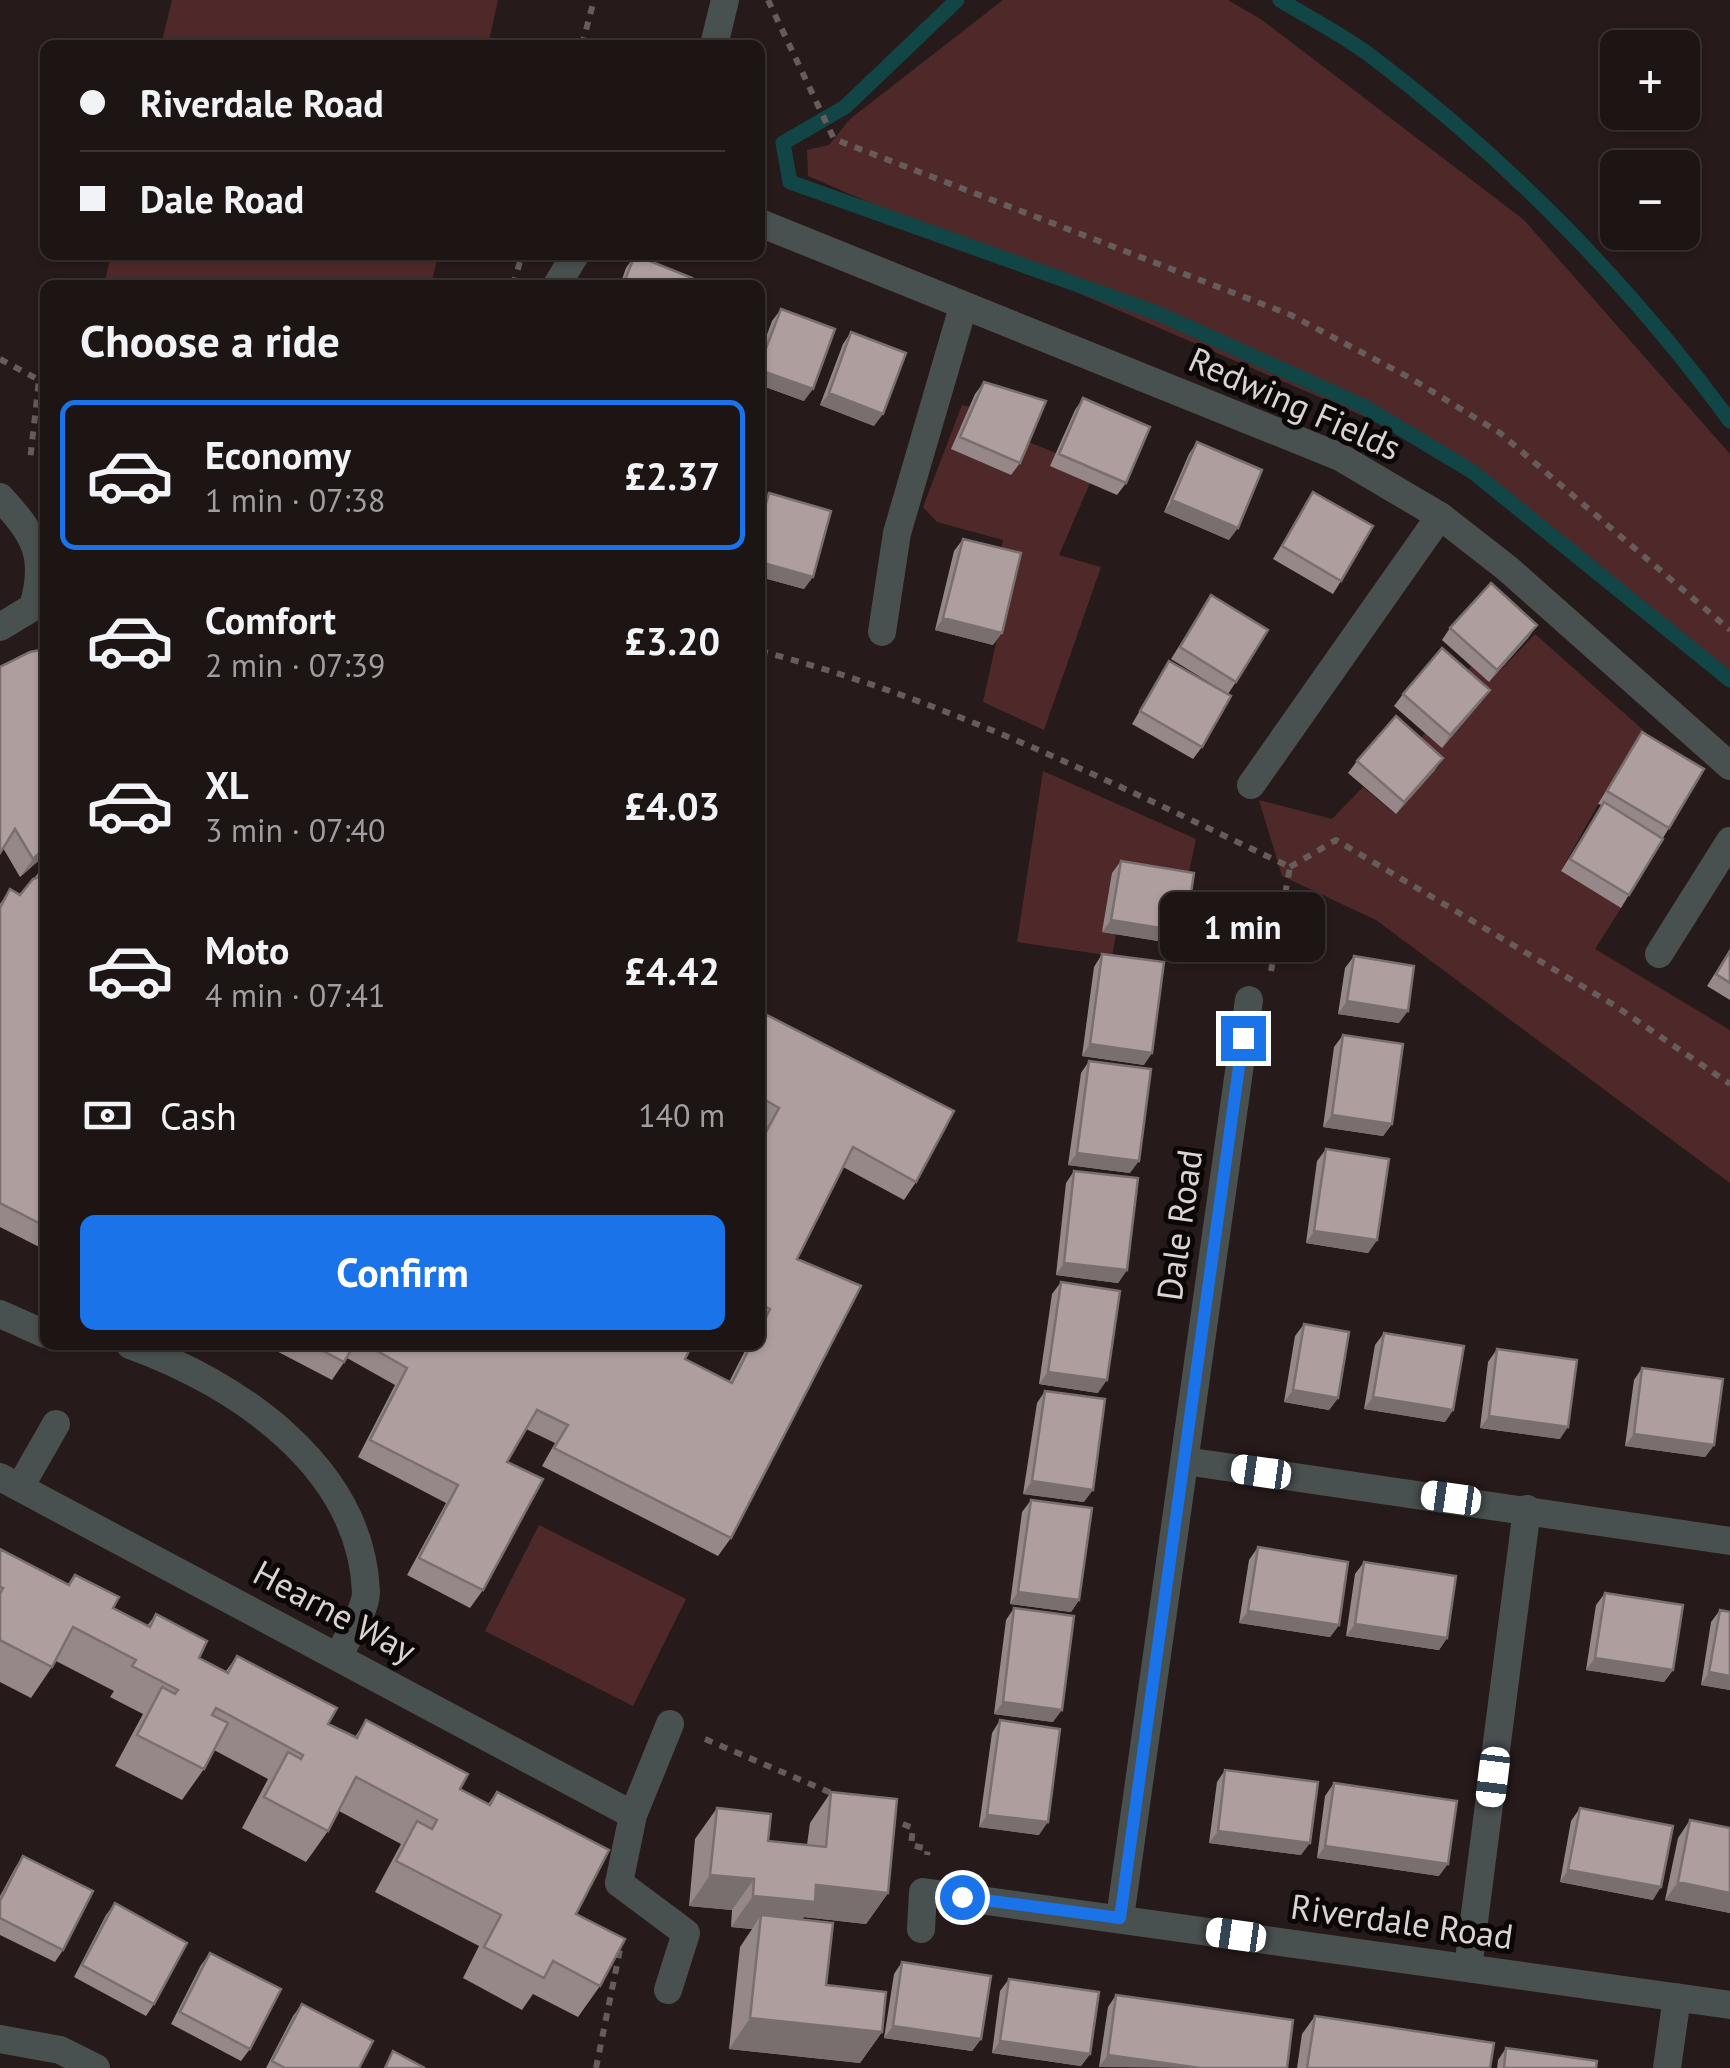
<!DOCTYPE html>
<meta charset="utf-8">
<style>
:root{--surface:#1d1414;--page:#2a2122;--text:#f1f3f6;--muted:#a09ea0;--line:#3b3334;--accent:#1a73e8}
body{margin:0;font-family:"PT Sans",sans-serif;background:var(--page);color:var(--text);height:100vh;display:flex;flex-direction:column;font-size:38px;white-space:nowrap}
*{box-sizing:border-box;margin:0}
p{font-size:32px;color:var(--muted)}
.icon{flex:none;width:55px;height:55px;fill:none;stroke:currentColor;stroke-width:2;stroke-linecap:round;stroke-linejoin:round}
.map{position:relative;flex:1;overflow:hidden}
.sheet{position:absolute;left:40px;top:280px;width:725px;height:1070px;display:flex;flex-direction:column;background:var(--surface);border-radius:15px;box-shadow:0 2px 8px #0004,0 0 0 2px var(--line)}
.sheet>*{flex:none}
.hud{position:absolute;left:40px;top:40px;width:725px;height:220px;border-radius:15px;box-shadow:0 2px 8px #0004,0 0 0 2px var(--line);display:grid;align-content:center;height:220px;padding:0 40px;background:var(--surface)}
.controls{position:absolute;left:1600px;top:30px;display:grid;gap:20px}
.controls a{display:grid;place-items:center;width:100px;height:100px;border-radius:15px;background:var(--surface);box-shadow:0 2px 8px #0004,0 0 0 2px var(--line);font-size:50px}
.end{position:absolute;width:45px;height:45px;margin:-22px;border:12px solid #1a73e8;background:#fff;box-shadow:0 0 0 5px #fff}
.from{border-radius:50%}
.bubble{position:absolute;height:70px;border-radius:15px;background:var(--surface);box-shadow:0 2px 8px #0004,0 0 0 2px var(--line);font-size:32px;font-weight:700;line-height:70px;text-align:center}
.car{position:absolute;width:30px;height:60px;margin:-30px -15px;border-radius:12px;box-shadow:0 0 8px 2px #0007;background:linear-gradient(#fff 24%,#345 0 40%,#fff 0 76%,#345 0 86%,#fff 0)}
.hud b{display:flex;align-items:center;gap:35px;height:95px;font-size:38px}
.hud b+b{border-top:2px solid var(--line)}
.hud i{width:25px;height:25px;background:var(--text)}
ul{padding:0;list-style:none}
li{display:flex;align-items:center;gap:30px;height:150px;margin:0 20px 15px;padding:0 20px;border:5px solid transparent;border-radius:15px}
li div{flex:1}
li b{display:block;font-size:38px}
li em{font-style:normal;font-weight:700}
li.on{border-color:var(--accent)}
li>.icon{width:90px;height:90px;stroke-width:1.5}
h2{padding:0 40px;font-size:45px;line-height:120px}
.pay{display:flex;align-items:center;gap:25px;height:110px;padding:0 40px;font-size:38px}
.pay p{margin-inline-start:auto}
.button{display:flex;gap:20px;margin-top:auto;padding:20px 40px}
.button a{flex:1;height:115px;border-radius:15px;background:var(--accent);color:#fff;font-size:40px;font-weight:700;line-height:115px;text-align:center}
.map>svg:first-child{display:block}
.green{fill:#4f292a}
.lines{fill:none;stroke-linecap:round;stroke-linejoin:round}
.stream{stroke:#124546;stroke-width:15}
.path{stroke:#675c5c;stroke-width:6;stroke-dasharray:8 8;stroke-linecap:butt}
.service{stroke:#495050;stroke-width:28}
.minor{stroke:#495050;stroke-width:28}
.wall{fill:#968888}
.shaded-wall{fill:#7a6f6f}
.building{fill:#af9e9e;stroke:#7a6f6f;stroke-width:2.5}
.route{stroke:#1a73e8;stroke-width:12}
.labels{text-anchor:middle;dominant-baseline:central;stroke-width:10;stroke-linejoin:round;paint-order:stroke}
.street-label{font-size:35px;fill:#dbd2d2;stroke:#0c0707}
</style>
<div class="map">
<svg width="1730" height="2068" viewBox="0 0 1730 2068">
<rect width="100%" height="100%" fill="#271a1a"/>
<path class="green" d="M172,0H498L488,45H161Z
M1003,0H1228L1262,20L1524,220L1730,454V684L1474,464L808,176L807,150L829,145L850,119Z
M111,255H438L431,285H104Z
M962,405L970,407L952,449L1011,475L1026,441L1056,453L1090,483L1059,555L1101,567L1044,730L983,702L1013,566L999,563L1003,540L937,522L923,507Z
M1535,634L1696,777L1599,803L1561,871L1621,908L1595,949L1730,1030V1183L1376,920L1282,876L1259,800L1332,819L1363,787L1395,814L1412,751L1471,666L1489,682Z
M1043,771L1196,839L1186,885L1103,932L1116,934L1112,956L1017,942Z
M539,1525L686,1599L633,1706L485,1631Z"/>
<g class="lines">
<path class="stream" d="M957,0L845,107L783,143L790,182L1157,313L1363,406L1473,472L1730,680
M1280,0C1310,18 1343,35 1371,56C1506,158 1630,284 1730,421"/>
<path class="path" d="M768,0L834,139L1291,315L1412,379L1500,433L1730,630
M582,45L594,0
M513,285L522,255
M0,359L39,380L30,461
M760,651C946,699 1117,785 1290,867L1271,971
M1290,867L1336,840L1614,1005L1730,1084
M705,1739L836,1795
M888,1818L913,1828L911,1845L928,1849L927,1855
M596,2068L622,1940"/>
<path class="service" d="M557,285L575,255
M0,497C35,535 48,556 33,607L0,627
M882,632L897,533L963,307
M1251,785L1440,516
M1659,954L1730,841
M0,1314L45,1334
M130,1345C236,1383 361,1466 366,1592C366,1610 347,1638 339,1655
M20,1487L56,1424
M619,1883L686,1933L668,1990"/>
<path class="minor" d="M714,45L725,0
M760,223L1340,457L1440,516L1508,569L1730,766
M1185,1461L1730,1541
M0,1477L633,1815L619,1883
M633,1815L670,1724
M1120,1918L1249,1000
M921,1929L923,1892L1730,2005
M1468,1968L1527,1509
M0,2039L60,2050L96,2068
M1667,2068L1677,1997"/>
</g>
<path class="wall" d="M635,255L689,285H620L626,268Z
M781,309L804,401L760,385V353L772,321Z
M851,332L874,426L820,405L843,344Z
M984,382L1020,463L1011,475L951,449L975,394Z
M1083,398L1126,483L1117,495L1050,466L1075,410Z
M1197,442L1229,540L1164,512L1189,454Z
M1313,492L1341,581L1333,594L1273,559Z
M769,493L804,589L760,577V507Z
M963,539L993,645L935,630L954,551Z
M1211,595L1236,682L1228,694L1171,659Z
M1537,625L1528,638L1489,682L1442,640L1450,628Z
M45,649V855L20,877L3,848Z
M1169,661L1202,747L1193,759L1132,724Z
M1403,694L1481,702L1442,748L1394,706Z
M1642,732L1669,828L1621,908L1561,871L1602,805L1598,804Z
M1357,761L1435,770L1396,814L1348,773Z
M1121,861L1177,944L1102,932L1112,873Z
M45,865V1250L0,1227V904L10,889L20,895Z
M1730,949V1000L1707,986Z
M1102,954L1144,1065L1082,1056L1094,967Z
M1354,956L1399,1023L1338,1014L1345,968Z
M760,1012L916,1182L904,1200L843,1167L797,1259L731,1538L718,1556L542,1466L555,1443L526,1429L507,1462L483,1590L470,1608L407,1575L446,1503L358,1457L395,1385L347,1358L332,1380L265,1345H692L685,1359L729,1382L748,1345H760V1137L766,1126L760,1122Z
M1343,1035L1392,1124L1383,1136L1323,1127L1334,1047Z
M1089,1061L1130,1173L1068,1165L1081,1073Z
M1326,1149L1377,1240L1368,1253L1306,1243L1317,1161Z
M1074,1171L1127,1270L1118,1283L1056,1275L1066,1183Z
M1061,1282L1098,1393L1039,1384L1052,1294Z
M1304,1324L1338,1398L1329,1410L1284,1402L1295,1336Z
M1384,1333L1453,1410L1445,1422L1364,1409L1375,1345Z
M1497,1349L1560,1439L1480,1428L1488,1362Z
M1642,1368L1714,1445L1705,1457L1625,1446L1634,1380Z
M1045,1391L1084,1502L1023,1494L1037,1403Z
M1031,1500L1079,1600L1071,1612L1010,1604L1022,1512Z
M1258,1547L1339,1625L1330,1637L1239,1623L1249,1560Z
M0,1549L68,1584L75,1575L113,1608L147,1626L156,1614L199,1658L226,1671L237,1656L328,1724L355,1737L366,1720L460,1789L488,1804L497,1792L576,1914L600,1986L578,2017L533,1994L522,2010L463,1978L479,1946L375,1892L401,1844L339,1811L328,1831L306,1862L242,1828L268,1779L214,1750L204,1769L182,1800L115,1766L143,1714L110,1697L114,1691L56,1661L31,1698L0,1682Z
M1364,1562L1447,1638L1439,1650L1346,1636L1355,1574Z
M1605,1593L1673,1670L1664,1682L1586,1670L1596,1605Z
M1014,1608L1053,1722L994,1714L1006,1620Z
M1720,1610L1730,1612V1690L1701,1685L1711,1622Z
M1000,1720L1039,1835L979,1827L992,1733Z
M1225,1770L1301,1855L1209,1843L1217,1782Z
M1334,1783L1439,1876L1317,1858L1325,1796Z
M831,1792L888,1893L866,1924L804,1917L802,1920L826,1985L882,2032L860,2063L729,2049L740,1947L752,1929L731,1927L732,1910L689,1906L695,1839L717,1808L768,1841L807,1845L810,1823Z
M1580,1808L1653,1900L1560,1882L1571,1821Z
M1690,1820L1730,1828V1913L1665,1900L1678,1838Z
M23,1856L63,1950L55,1962L0,1935V1896L15,1868Z
M115,1903L154,2004L146,2016L74,1977L106,1915Z
M210,1953L250,2049L241,2061L171,2024L201,1965Z
M902,1962L981,2039L972,2051L884,2038L894,1974Z
M1009,1979L1090,2054L1081,2066L992,2053L1000,1991Z
M1116,1995L1293,2020L1099,2067L1108,2007Z
M302,2004L359,2068H266L293,2016Z
M1315,2016L1490,2068H1297L1302,2034Z
M1506,2048L1596,2068H1497L1498,2060Z"/>
<path class="shaded-wall" d="M760,370L813,389L804,401L760,385Z
M829,393L883,414L874,426L820,405Z
M1172,500L1238,528L1229,540L1164,512Z
M760,562L813,577L804,589L760,577Z
M943,618L1002,633L993,645L935,630Z
M1537,625L1528,638L1489,682L1497,670Z
M1490,690L1481,702L1442,748L1450,735Z
M1443,758L1435,770L1396,814L1404,802Z
M45,848V855L20,877L33,859Z
M1111,920L1185,932L1177,944L1102,932Z
M1347,1001L1408,1011L1399,1023L1338,1014Z
M1090,1044L1152,1053L1144,1065L1082,1056Z
M1332,1115L1392,1124L1383,1136L1323,1127Z
M1077,1153L1139,1161L1130,1173L1068,1165Z
M1314,1231L1377,1240L1368,1253L1306,1243Z
M1064,1263L1127,1270L1118,1283L1056,1275Z
M1048,1372L1107,1380L1098,1393L1039,1384Z
M1293,1390L1338,1398L1329,1410L1284,1402Z
M1373,1397L1453,1410L1445,1422L1364,1409Z
M1489,1416L1568,1427L1560,1439L1480,1428Z
M1634,1434L1714,1445L1705,1457L1625,1446Z
M1032,1481L1093,1490L1084,1502L1023,1494Z
M1018,1592L1079,1600L1071,1612L1010,1604Z
M1248,1611L1339,1625L1330,1637L1239,1623Z
M1355,1624L1447,1638L1439,1650L1346,1636Z
M1595,1658L1673,1670L1664,1682L1586,1670Z
M1709,1672L1730,1676V1690L1701,1685Z
M1003,1702L1062,1710L1053,1722L994,1714Z
M987,1815L1048,1822L1039,1835L979,1827Z
M1218,1831L1310,1843L1301,1855L1209,1843Z
M1325,1846L1448,1864L1439,1876L1317,1858Z
M1568,1870L1661,1887L1653,1900L1560,1882Z
M710,1875L754,1879L732,1910L689,1906Z
M1678,1882L1730,1893V1913L1665,1900Z
M816,1885L888,1893L866,1924L804,1917L793,1933L761,1915L752,1929L731,1927L753,1896Z
M750,2018L882,2032L860,2063L729,2049Z
M893,2026L981,2039L972,2051L884,2038Z
M1000,2041L1090,2054L1081,2066L992,2053Z
M1108,2055L1200,2068L1099,2067Z"/>
<path class="building" d="M635,255L692,278L689,285H623Z
M781,309L835,329L813,389L760,370V364Z
M851,332L906,353L883,414L829,393Z
M984,382L1046,401L1020,463L960,437Z
M1083,398L1150,427L1126,483L1059,454Z
M1197,442L1262,470L1238,528L1172,500Z
M1313,492L1373,526L1341,581L1282,546Z
M769,493L831,511L813,577L760,562V525Z
M963,539L1021,553L1002,633L943,618Z
M1491,583L1537,625L1497,670L1450,628Z
M1211,595L1268,630L1236,682L1180,647Z
M1442,648L1490,690L1450,735L1403,694Z
M45,649V848L33,859L15,829L0,853V667L30,652Z
M1169,661L1231,696L1202,747L1140,711Z
M1396,716L1443,758L1404,802L1357,761Z
M1642,732L1704,769L1669,828L1607,791Z
M1604,802L1663,839L1629,895L1570,859Z
M1121,861L1194,873L1185,932L1111,920Z
M45,867V1226L0,1203V908L10,889L20,895L33,879L42,876Z
M1730,951V983L1716,974Z
M1102,954L1164,962L1152,1053L1090,1044Z
M1354,956L1414,966L1408,1011L1347,1001Z
M761,1012L954,1111L916,1182L853,1147L797,1259L861,1286L731,1538L554,1448L568,1425L537,1410L507,1462L543,1479L483,1590L419,1558L458,1485L370,1440L407,1368L367,1345H692L685,1359L732,1383L751,1345H760V1329L770,1309L760,1304V1143L779,1108L760,1097Z
M1343,1035L1403,1044L1392,1124L1332,1115Z
M1089,1061L1151,1069L1139,1161L1077,1153Z
M1326,1149L1389,1159L1377,1240L1314,1231Z
M1074,1171L1138,1178L1127,1270L1064,1263Z
M1061,1282L1120,1291L1107,1380L1048,1372Z
M1304,1324L1349,1332L1338,1398L1293,1390Z
M1384,1333L1464,1346L1453,1410L1373,1397Z
M312,1345H354L344,1362Z
M1497,1349L1577,1360L1568,1427L1489,1416Z
M1642,1368L1723,1379L1714,1445L1634,1434Z
M1045,1391L1105,1399L1093,1490L1032,1481Z
M1031,1500L1092,1508L1079,1600L1018,1592Z
M1258,1547L1348,1562L1339,1625L1248,1611Z
M0,1549L69,1585L75,1575L119,1597L113,1608L150,1627L156,1614L207,1641L199,1658L228,1673L237,1656L337,1708L328,1724L357,1738L366,1720L468,1774L460,1789L490,1805L497,1792L609,1850L576,1914L625,1939L600,1986L553,1961L544,1978L484,1947L501,1915L396,1861L417,1821L432,1829L437,1820L356,1777L328,1831L264,1797L288,1752L301,1759L303,1755L216,1708L212,1715L228,1723L204,1769L137,1735L162,1687L175,1694L178,1690L132,1666L136,1660L73,1627L52,1667L0,1640V1594L3,1588L0,1587Z
M1364,1562L1456,1576L1447,1638L1355,1624Z
M1605,1593L1683,1605L1673,1670L1595,1658Z
M1014,1608L1074,1616L1062,1710L1003,1702Z
M1720,1610L1730,1612V1676L1709,1672Z
M1000,1720L1060,1729L1048,1822L987,1815Z
M1225,1770L1318,1782L1310,1843L1218,1831Z
M1334,1783L1457,1801L1448,1864L1325,1846Z
M831,1792L897,1799L888,1893L816,1885L815,1902L753,1896L754,1879L710,1875L717,1808L771,1814L768,1841L826,1847Z
M1580,1808L1673,1826L1661,1887L1568,1870Z
M1690,1820L1730,1828V1893L1678,1882Z
M23,1856L93,1891L63,1950L0,1918V1901Z
M115,1903L187,1943L154,2004L82,1965Z
M761,1915L833,1923L826,1985L886,1992L882,2032L750,2018Z
M210,1953L281,1989L250,2049L180,2012Z
M902,1962L991,1976L981,2039L893,2026Z
M1009,1979L1099,1992L1090,2054L1000,2041Z
M1116,1995L1293,2020L1287,2068H1200L1108,2055Z
M302,2004L373,2041L359,2068H285L272,2061Z
M1315,2016L1494,2043L1490,2068H1307Z
M1506,2048L1597,2061L1596,2068H1504Z
M393,2051L425,2068H385Z"/>
<g class="lines">
<path class="route" d="M962,1897L1120,1918L1243,1038"/>
</g>
<g class="labels">
<g class="street-label">
<text transform="translate(1295 403) rotate(24)">Redwing Fields</text>
<text transform="translate(1179 1225) rotate(-82)">Dale Road</text>
<text transform="translate(335 1611) rotate(28)">Hearne Way</text>
<text transform="translate(1402 1921) rotate(8)">Riverdale Road</text>
</g>
</g>
</svg>
<div class="controls">
<a>+</a>
<a>−</a>
</div>
<i class="end from" style="left:962px;top:1897px"></i>
<i class="end" style="left:1243px;top:1038px"></i>
<div class="bubble" style="left:1160px;top:892px;width:165px">1 min</div>
<i class="car" style="left:1261px;top:1472px;rotate:278deg"></i>
<i class="car" style="left:1451px;top:1498px;rotate:278deg"></i>
<i class="car" style="left:1493px;top:1777px;rotate:187deg"></i>
<i class="car" style="left:1236px;top:1935px;rotate:278deg"></i>
<div class="hud">
<b><i class="from"></i>Riverdale Road</b>
<b><i></i>Dale Road</b>
</div>
<section class="sheet">
<h2>Choose a ride</h2>
<ul>
<li class="on"><svg class="icon" aria-label="car" viewBox="0 0 24 24"><path d="M5 17H2v-5l4-1 3-4h7l3 4 3 1v5h-3M9 17h6M6 11h13"/><circle cx="7" cy="17" r="2"/><circle cx="17" cy="17" r="2"/></svg><div><b>Economy</b><p>1 min · 07:38</p></div><em>£2.37</em></li>
<li><svg class="icon" aria-label="car" viewBox="0 0 24 24"><path d="M5 17H2v-5l4-1 3-4h7l3 4 3 1v5h-3M9 17h6M6 11h13"/><circle cx="7" cy="17" r="2"/><circle cx="17" cy="17" r="2"/></svg><div><b>Comfort</b><p>2 min · 07:39</p></div><em>£3.20</em></li>
<li><svg class="icon" aria-label="car" viewBox="0 0 24 24"><path d="M5 17H2v-5l4-1 3-4h7l3 4 3 1v5h-3M9 17h6M6 11h13"/><circle cx="7" cy="17" r="2"/><circle cx="17" cy="17" r="2"/></svg><div><b>XL</b><p>3 min · 07:40</p></div><em>£4.03</em></li>
<li><svg class="icon" aria-label="car" viewBox="0 0 24 24"><path d="M5 17H2v-5l4-1 3-4h7l3 4 3 1v5h-3M9 17h6M6 11h13"/><circle cx="7" cy="17" r="2"/><circle cx="17" cy="17" r="2"/></svg><div><b>Moto</b><p>4 min · 07:41</p></div><em>£4.42</em></li>
</ul>
<div class="pay"><svg class="icon" aria-label="cash" viewBox="0 0 24 24"><path d="M3 7h18v10H3z"/><circle cx="12" cy="12" r="2"/></svg>Cash<p>140 m</p></div>
<div class="button"><a>Confirm</a></div>
</section>
</div>
